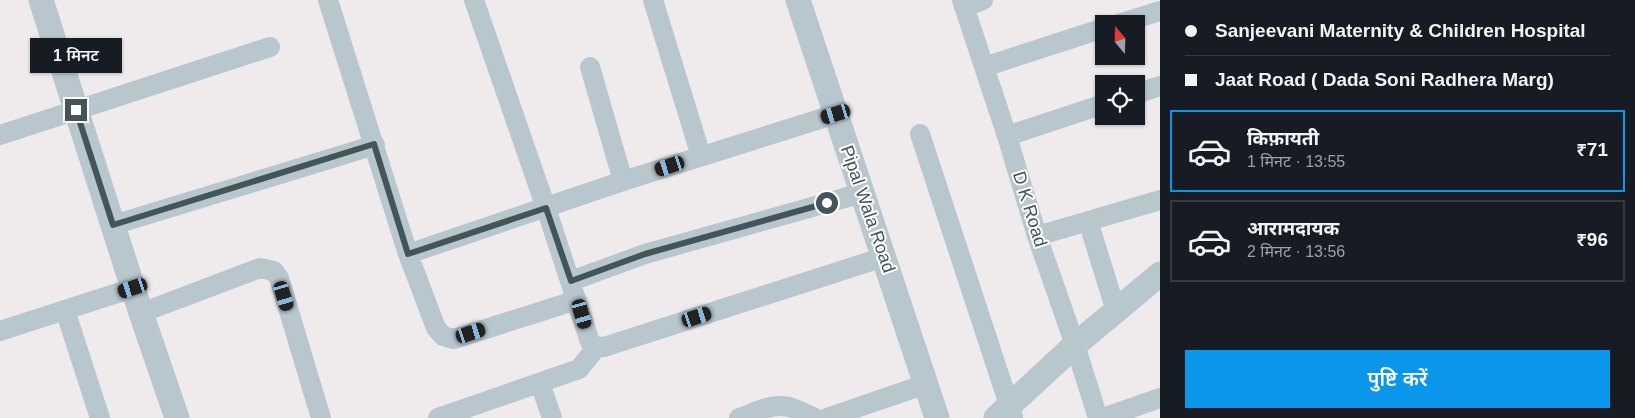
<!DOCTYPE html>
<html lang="hi">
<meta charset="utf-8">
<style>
:root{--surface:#171b24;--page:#242831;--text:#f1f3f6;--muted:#9ea1a6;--line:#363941;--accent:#0a96ea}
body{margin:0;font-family:Arial,"Noto Sans Devanagari",sans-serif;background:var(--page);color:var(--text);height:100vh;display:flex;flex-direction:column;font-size:19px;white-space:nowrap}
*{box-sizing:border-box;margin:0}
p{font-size:16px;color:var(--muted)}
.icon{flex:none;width:28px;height:28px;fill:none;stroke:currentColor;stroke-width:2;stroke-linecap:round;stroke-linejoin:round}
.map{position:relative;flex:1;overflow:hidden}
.side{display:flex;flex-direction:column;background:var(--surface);width:475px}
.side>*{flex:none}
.top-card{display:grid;align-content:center;height:110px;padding:0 25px;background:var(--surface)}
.needle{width:32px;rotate:341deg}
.controls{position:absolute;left:1095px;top:15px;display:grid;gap:10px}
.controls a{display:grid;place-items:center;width:50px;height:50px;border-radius:0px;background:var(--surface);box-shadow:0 1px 4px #0004;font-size:25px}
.end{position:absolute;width:22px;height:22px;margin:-11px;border:6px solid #43545a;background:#fff;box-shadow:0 0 0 2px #fff}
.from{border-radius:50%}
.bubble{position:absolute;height:35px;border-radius:0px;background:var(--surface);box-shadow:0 1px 4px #0004;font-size:16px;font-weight:600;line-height:35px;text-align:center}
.car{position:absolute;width:15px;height:30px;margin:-15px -8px;border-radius:6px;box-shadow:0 0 4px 1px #0007;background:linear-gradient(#222 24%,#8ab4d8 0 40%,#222 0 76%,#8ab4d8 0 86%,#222 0)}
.top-card b{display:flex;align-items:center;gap:18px;height:48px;font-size:19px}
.top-card b+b{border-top:1px solid var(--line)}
.top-card i{width:12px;height:12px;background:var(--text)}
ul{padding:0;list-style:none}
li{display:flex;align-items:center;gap:15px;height:82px;margin:0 10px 8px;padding:0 15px;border:2px solid var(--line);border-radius:0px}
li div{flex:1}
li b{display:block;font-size:19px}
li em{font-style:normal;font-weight:600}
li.selected{border-color:var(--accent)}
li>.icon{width:45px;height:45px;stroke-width:1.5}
.action{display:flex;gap:10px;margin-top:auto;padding:10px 25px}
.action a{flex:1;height:58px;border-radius:0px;background:var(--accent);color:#fff;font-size:20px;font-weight:600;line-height:58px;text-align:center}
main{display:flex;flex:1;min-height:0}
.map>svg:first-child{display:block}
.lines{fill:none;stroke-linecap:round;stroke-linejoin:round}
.minor{stroke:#b8c7cd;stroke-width:20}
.tertiary{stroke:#b8c7cd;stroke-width:25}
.route{stroke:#43545a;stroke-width:6}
.labels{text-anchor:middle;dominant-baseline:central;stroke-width:4;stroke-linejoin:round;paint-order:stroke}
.street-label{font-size:18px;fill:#43545a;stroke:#fff}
</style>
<main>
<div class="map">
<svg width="1160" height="418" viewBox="0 0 1160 418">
<rect width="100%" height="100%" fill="#efebec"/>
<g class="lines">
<path class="minor" d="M328,0L408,254L436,328L443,336L454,339L577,300
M474,0L546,208L590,342L593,346L604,347L884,257
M653,0L701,156
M962,0L1007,136L1037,236L1075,345L1098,418
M964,7L983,0
M1118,24L1160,11
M590,67L623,181
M984,67L1104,28
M1136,94L1160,86
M920,134L1013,417
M0,135L270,47
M1007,136L1104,104
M1088,221L1116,311
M113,225L375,145
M1037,236L1160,200
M408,254L623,181L836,114
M571,281L645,254L862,193
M65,310L100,418
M141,313L260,268L274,271L279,278L321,418
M0,331L133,288
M540,383L552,418
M438,418L579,369L596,348
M739,418C752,414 768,405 781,406C793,406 805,414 815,418
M827,418L926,384
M1103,418L1160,398"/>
<path class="tertiary" d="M41,0L141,313L177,418
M798,0L937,418
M996,418L1075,345L1160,274"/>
</g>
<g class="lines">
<path class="route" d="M76,110L113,225L374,144L408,254L546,208L571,281L645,254L827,203"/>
</g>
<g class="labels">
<g class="street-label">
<text transform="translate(868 209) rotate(71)">Pipal Wala Road</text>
<text transform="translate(1030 209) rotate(73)">D K Road</text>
</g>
</g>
</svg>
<div class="controls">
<a><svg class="needle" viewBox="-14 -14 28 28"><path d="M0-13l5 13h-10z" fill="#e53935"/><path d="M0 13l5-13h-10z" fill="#9ea1a6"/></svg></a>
<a><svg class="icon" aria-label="locate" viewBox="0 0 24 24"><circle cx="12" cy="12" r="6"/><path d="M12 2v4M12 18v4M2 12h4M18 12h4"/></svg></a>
</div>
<i class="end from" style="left:827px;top:203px"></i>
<i class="end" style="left:76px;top:110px"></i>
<div class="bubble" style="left:30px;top:38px;width:92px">1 मिनट</div>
<i class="car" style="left:836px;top:114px;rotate:253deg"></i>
<i class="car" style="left:670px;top:166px;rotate:252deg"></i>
<i class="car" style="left:133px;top:288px;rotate:252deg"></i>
<i class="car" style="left:284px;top:296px;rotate:163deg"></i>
<i class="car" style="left:582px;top:314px;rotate:164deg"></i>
<i class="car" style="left:697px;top:317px;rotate:72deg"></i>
<i class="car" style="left:471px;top:333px;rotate:72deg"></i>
</div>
<section class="side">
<div class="top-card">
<b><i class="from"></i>Sanjeevani Maternity &amp; Children Hospital</b>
<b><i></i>Jaat Road ( Dada Soni Radhera Marg)</b>
</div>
<ul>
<li class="selected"><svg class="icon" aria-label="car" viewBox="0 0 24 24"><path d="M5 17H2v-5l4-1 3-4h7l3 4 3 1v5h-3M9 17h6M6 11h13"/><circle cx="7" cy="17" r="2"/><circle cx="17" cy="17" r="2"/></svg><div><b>किफ़ायती</b><p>1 मिनट · 13:55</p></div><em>₹71</em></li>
<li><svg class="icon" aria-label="car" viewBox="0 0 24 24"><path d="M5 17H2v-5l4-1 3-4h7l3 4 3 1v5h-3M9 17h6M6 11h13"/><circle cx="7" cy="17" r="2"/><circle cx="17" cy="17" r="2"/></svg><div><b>आरामदायक</b><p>2 मिनट · 13:56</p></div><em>₹96</em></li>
</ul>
<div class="action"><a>पुष्टि करें</a></div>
</section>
</main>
